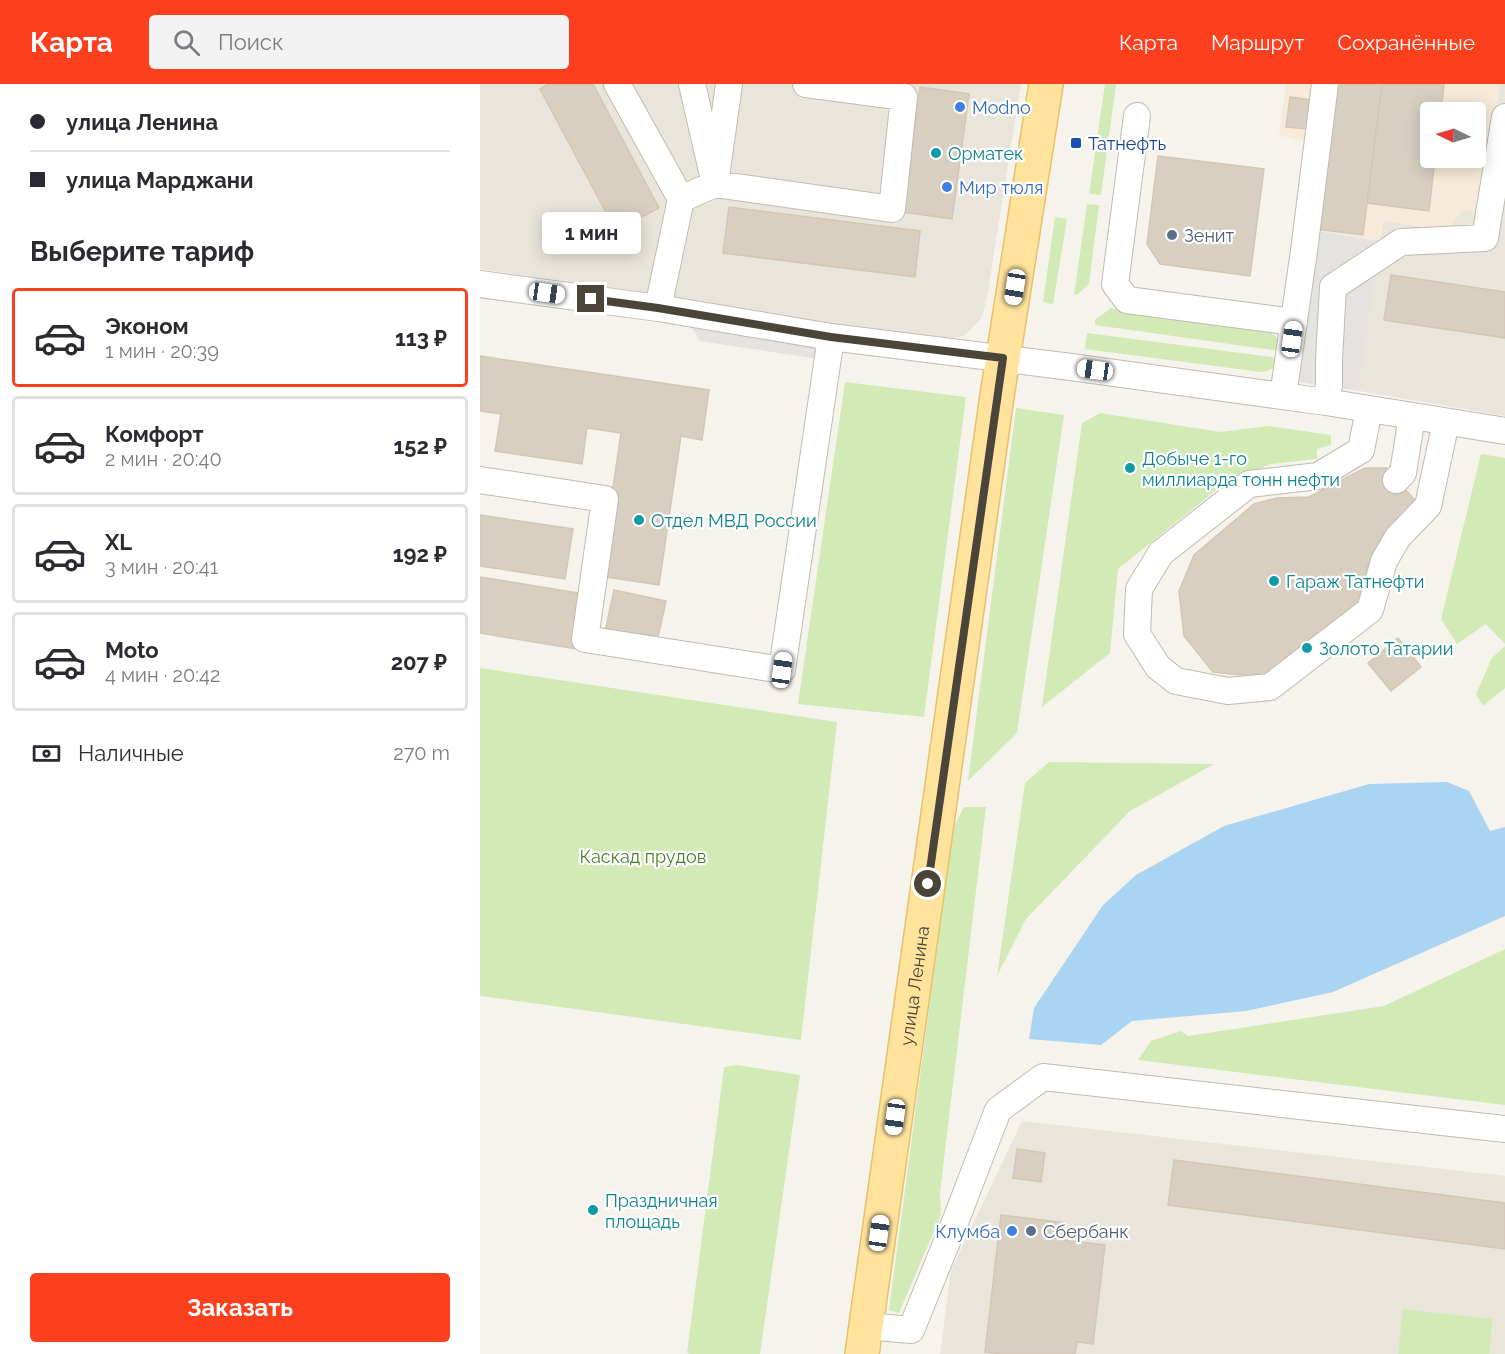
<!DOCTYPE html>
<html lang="ru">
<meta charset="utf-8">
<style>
:root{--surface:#fff;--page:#f2f2f3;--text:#2b2b33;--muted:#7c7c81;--line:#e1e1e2;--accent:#fc3f1d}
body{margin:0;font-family:Raleway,sans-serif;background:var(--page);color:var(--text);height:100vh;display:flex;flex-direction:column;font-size:22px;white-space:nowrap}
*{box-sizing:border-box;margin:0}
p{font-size:20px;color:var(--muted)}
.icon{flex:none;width:33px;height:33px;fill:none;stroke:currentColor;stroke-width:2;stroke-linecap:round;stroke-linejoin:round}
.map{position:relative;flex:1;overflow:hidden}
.side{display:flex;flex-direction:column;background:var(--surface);width:480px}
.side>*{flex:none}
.hud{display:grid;align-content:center;height:132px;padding:0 30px;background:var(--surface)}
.needle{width:39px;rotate:275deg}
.controls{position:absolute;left:940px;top:18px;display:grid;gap:12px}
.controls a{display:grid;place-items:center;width:66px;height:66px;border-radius:6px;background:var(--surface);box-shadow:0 3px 15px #0003;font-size:30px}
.end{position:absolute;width:27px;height:27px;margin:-14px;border:8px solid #4b4439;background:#fff;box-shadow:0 0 0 3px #fff}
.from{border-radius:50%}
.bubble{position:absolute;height:42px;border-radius:6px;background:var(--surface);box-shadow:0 3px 15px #0003;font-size:20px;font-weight:700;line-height:42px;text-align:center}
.car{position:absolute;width:18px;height:36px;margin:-18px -9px;border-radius:8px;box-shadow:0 0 4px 2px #0007;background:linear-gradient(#fff 24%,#345 0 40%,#fff 0 76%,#345 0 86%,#fff 0)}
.hud b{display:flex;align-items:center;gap:21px;height:57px;font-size:22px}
.hud b+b{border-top:2px solid var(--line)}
.hud i{width:15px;height:15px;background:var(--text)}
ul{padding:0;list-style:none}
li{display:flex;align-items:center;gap:18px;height:99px;margin:0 12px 9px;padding:0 18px;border:3px solid var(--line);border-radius:6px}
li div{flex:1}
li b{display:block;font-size:22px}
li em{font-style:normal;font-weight:700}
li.active{border-color:var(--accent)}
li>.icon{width:54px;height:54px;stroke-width:1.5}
h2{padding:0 30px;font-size:27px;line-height:72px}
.pay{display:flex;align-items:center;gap:15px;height:66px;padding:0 30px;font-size:22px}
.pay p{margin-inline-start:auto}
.primary-button{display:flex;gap:12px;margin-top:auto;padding:12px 30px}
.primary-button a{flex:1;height:69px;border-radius:6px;background:var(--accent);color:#fff;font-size:24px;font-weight:700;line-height:69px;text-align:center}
header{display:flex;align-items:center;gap:36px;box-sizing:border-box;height:84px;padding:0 30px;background:var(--accent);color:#fff}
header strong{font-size:28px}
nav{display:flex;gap:33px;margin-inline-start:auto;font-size:21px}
.search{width:420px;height:54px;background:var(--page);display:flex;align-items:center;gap:15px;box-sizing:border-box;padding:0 21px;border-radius:6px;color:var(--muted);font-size:22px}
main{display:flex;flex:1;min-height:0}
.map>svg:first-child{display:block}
.residential{fill:#eae5da}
.commercial{fill:#f7ead8;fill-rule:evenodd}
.green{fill:#d2eab5}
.parking{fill:#e5e3e0}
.water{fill:#a9d4f2}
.building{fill:#d8cfc1;stroke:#d3c7b4;stroke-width:1.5}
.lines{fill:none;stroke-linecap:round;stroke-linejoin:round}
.minor-casing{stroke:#c2bbae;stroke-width:28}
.major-casing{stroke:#e6c16a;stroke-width:36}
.minor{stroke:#fff;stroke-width:26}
.major{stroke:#ffe39c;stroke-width:33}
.route{stroke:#4b4439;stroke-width:8}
.shop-dot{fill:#3f7fe0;stroke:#fff;stroke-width:2}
.transit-dot{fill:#1a4fb4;stroke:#fff;stroke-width:2}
.culture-dot{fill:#0f9aa8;stroke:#fff;stroke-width:2}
.service-dot{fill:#5c6f8a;stroke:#fff;stroke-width:2}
.labels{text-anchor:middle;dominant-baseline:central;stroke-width:4.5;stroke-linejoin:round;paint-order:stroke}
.shop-label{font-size:18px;fill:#366cbe;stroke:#fff;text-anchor:start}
.transit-label{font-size:18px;fill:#164399;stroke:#fff;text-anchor:start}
.culture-label{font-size:18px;fill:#0d838f;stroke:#fff;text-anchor:start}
.service-label{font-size:18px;fill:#4e5e75;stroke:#fff;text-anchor:start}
.park-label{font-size:18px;fill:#4a7f2a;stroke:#fff}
.street-label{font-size:18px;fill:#4b4439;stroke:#fff}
</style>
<header>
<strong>Карта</strong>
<div class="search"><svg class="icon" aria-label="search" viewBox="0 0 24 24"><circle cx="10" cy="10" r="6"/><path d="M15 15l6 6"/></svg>Поиск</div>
<nav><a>Карта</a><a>Маршрут</a><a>Сохранённые</a></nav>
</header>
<main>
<section class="side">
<div class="hud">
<b><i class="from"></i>улица Ленина</b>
<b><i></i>улица Марджани</b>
</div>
<h2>Выберите тариф</h2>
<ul>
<li class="active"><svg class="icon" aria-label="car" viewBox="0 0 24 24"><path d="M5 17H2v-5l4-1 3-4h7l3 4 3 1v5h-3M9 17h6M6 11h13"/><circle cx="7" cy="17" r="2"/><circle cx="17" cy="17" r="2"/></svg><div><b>Эконом</b><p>1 мин · 20:39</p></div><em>113 ₽</em></li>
<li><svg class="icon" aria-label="car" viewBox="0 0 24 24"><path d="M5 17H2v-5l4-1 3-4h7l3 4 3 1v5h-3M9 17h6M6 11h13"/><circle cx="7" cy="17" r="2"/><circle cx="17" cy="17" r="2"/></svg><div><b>Комфорт</b><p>2 мин · 20:40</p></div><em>152 ₽</em></li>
<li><svg class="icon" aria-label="car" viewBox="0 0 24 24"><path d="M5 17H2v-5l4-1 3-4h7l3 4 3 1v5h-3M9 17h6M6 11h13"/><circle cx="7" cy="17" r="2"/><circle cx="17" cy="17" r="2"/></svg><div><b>XL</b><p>3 мин · 20:41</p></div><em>192 ₽</em></li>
<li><svg class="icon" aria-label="car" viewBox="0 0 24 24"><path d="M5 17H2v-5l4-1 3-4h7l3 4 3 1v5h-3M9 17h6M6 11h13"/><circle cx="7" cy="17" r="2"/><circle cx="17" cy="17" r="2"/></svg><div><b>Moto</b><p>4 мин · 20:42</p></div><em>207 ₽</em></li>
</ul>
<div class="pay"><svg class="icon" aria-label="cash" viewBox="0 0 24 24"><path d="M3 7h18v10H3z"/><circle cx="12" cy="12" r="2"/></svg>Наличные<p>270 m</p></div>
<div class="primary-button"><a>Заказать</a></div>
</section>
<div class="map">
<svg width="1025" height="1270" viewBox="0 0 1025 1270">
<rect width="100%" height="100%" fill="#f6f3ec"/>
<path class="residential" d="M0,0H541L507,213L502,233L497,239L485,251L477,254H464L330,238L0,185Z
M1020,0H1025V332L879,307L903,137L966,146L983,126L1003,129Z
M542,1037L1025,1092V1270H460L471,1186Z"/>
<path class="commercial" d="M806,0H1020L1003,130L983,126L966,146L903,137L901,157L819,144L828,59L799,51ZM951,28H996V74H951Z"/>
<path class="green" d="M625,0H636L621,111L609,110Z
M607,120L619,121L609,200L597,211H594Z
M575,133L587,135L573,220L563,218Z
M631,224L788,248C798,252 800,256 800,267L615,241V236Z
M607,249L799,274C796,283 791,287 781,288L605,265Z
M365,298L486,313L444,633L318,620Z
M536,324L584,331L537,649L488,697Z
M620,329L740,348L789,342L851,351V361L837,365V375L791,380L746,398L638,485L630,569L562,623L602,339Z
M1001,370L1025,374V560L1006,540L977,560L961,535Z
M1025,562V604L1003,622L996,610L1012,574Z
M0,584L357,638L321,956L0,912Z
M569,678L734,680L650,727L546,835L517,892L545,699Z
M484,723H506L460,1109L461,1131L419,1229L409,1226L473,744Z
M1025,865V1021L658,976L671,957L701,947L708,952L904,922Z
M257,981L320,991L280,1270H212L207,1269L244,983Z
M923,1225L1013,1235L1009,1270H918Z"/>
<path class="parking" d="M819,144L901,157L879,307L798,295Z
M210,240L347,258L345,276L219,257Z"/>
<path class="water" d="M967,698L989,707L1010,747L1025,743V832L853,908L766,927L652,937L621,961L549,955L554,924L623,821L656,791L744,742L889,700Z"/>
<path class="building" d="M68,0H113L179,124L136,147L60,5Z
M854,0H902L883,151L836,145Z
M902,0H964L961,28H951V74H955L949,127L887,119Z
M440,3L489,10L472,135L423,128Z
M810,13L831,16L827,45L806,43Z
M678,72L784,85L770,192L680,180L667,160Z
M249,123L440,147L435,193L243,169Z
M911,191L1025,208V254L904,236Z
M0,272L229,306L222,356L201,352L179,501L120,492L141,349L107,344L102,380L15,367L21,330L0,327Z
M885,384H906L940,422L907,447L893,469L886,487L884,509L872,529L789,594L733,588L704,552L699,507L714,471L774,420L797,414L829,413Z
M0,431L93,445L85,495L0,482Z
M0,493L105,510L96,565L0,549Z
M134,506L186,517L177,558L125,548Z
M918,554L941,583L911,607L888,579Z
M537,1065L565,1069L561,1098L533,1094Z
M694,1076L1025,1119V1165L688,1121Z
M521,1131L586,1139L584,1156L625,1161L613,1260L597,1258L595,1270H520L505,1268Z"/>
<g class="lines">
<g class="minor-casing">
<path id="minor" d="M137,0L201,115L178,224
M249,0L235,100L412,125L424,13L326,0
M657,32L635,200L647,216L814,238
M201,115L235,100L212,0
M0,200L178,224L351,253L591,283L846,318L1025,347
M803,312L824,167L845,0
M846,318L849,301V276L853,203L921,158L1005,154L1025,33
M889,326L881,366L838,392L769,400L681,469L659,505L657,550L678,583L696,597L748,607L790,603L890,526L904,477L918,453L948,422L966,338
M0,396L125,415L105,555L302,586L351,253
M916,396L923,389L932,332
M386,1242L431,1246L477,1133L518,1026L563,993L1025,1045"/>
</g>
<g class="major-casing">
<g id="major">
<path id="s1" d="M382,1270L517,312L566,0"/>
</g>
</g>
<use href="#minor" class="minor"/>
<use href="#major" class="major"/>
</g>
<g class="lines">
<path class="route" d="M111,215L178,224L351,253L523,274L448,800"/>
</g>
<g class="shop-dot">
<circle cx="480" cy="23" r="6"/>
<circle cx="467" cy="103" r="6"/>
<circle cx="532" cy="1147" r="6"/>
</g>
<rect class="transit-dot" x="590" y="53" width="12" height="12" rx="3"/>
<g class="culture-dot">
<circle cx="456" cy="69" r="6"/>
<circle cx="650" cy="384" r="6"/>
<circle cx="159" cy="436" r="6"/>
<circle cx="794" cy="497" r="6"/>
<circle cx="827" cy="564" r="6"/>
<circle cx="113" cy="1126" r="6"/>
</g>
<g class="service-dot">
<circle cx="692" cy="151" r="6"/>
<circle cx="551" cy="1147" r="6"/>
</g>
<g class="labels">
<g class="shop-label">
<text x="492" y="23">Modno</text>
<text x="479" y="103">Мир тюля</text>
<text x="520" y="1147" text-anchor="end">Клумба</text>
</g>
<g class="transit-label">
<text x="608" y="59">Татнефть</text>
</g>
<g class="culture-label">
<text x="468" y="69">Орматек</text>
<text x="662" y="374">Добыче 1-го<tspan x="662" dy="21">миллиарда тонн нефти</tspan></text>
<text x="171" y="436">Отдел МВД России</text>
<text x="806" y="497">Гараж Татнефти</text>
<text x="839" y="564">Золото Татарии</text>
<text x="125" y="1116">Праздничная<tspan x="125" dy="21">площадь</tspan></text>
</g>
<g class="service-label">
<text x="704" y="151">Зенит</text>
<text x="563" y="1147">Сбербанк</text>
</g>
<g class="park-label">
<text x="163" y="772">Каскад прудов</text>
</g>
<g class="street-label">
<text stroke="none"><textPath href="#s1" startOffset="372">улица Ленина</textPath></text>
</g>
</g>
</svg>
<div class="controls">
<a><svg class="needle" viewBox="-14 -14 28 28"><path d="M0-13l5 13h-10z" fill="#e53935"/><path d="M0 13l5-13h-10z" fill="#7c7c81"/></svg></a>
</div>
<i class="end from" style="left:448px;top:800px"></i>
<i class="end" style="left:111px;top:215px"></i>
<div class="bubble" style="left:62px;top:128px;width:99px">1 мин</div>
<i class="car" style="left:535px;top:203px;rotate:189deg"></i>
<i class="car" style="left:67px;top:209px;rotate:98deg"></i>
<i class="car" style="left:812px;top:255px;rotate:8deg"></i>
<i class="car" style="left:615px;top:286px;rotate:278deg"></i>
<i class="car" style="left:302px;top:586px;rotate:8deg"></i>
<i class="car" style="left:415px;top:1033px;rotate:188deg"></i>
<i class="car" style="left:399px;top:1149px;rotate:8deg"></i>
</div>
</main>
